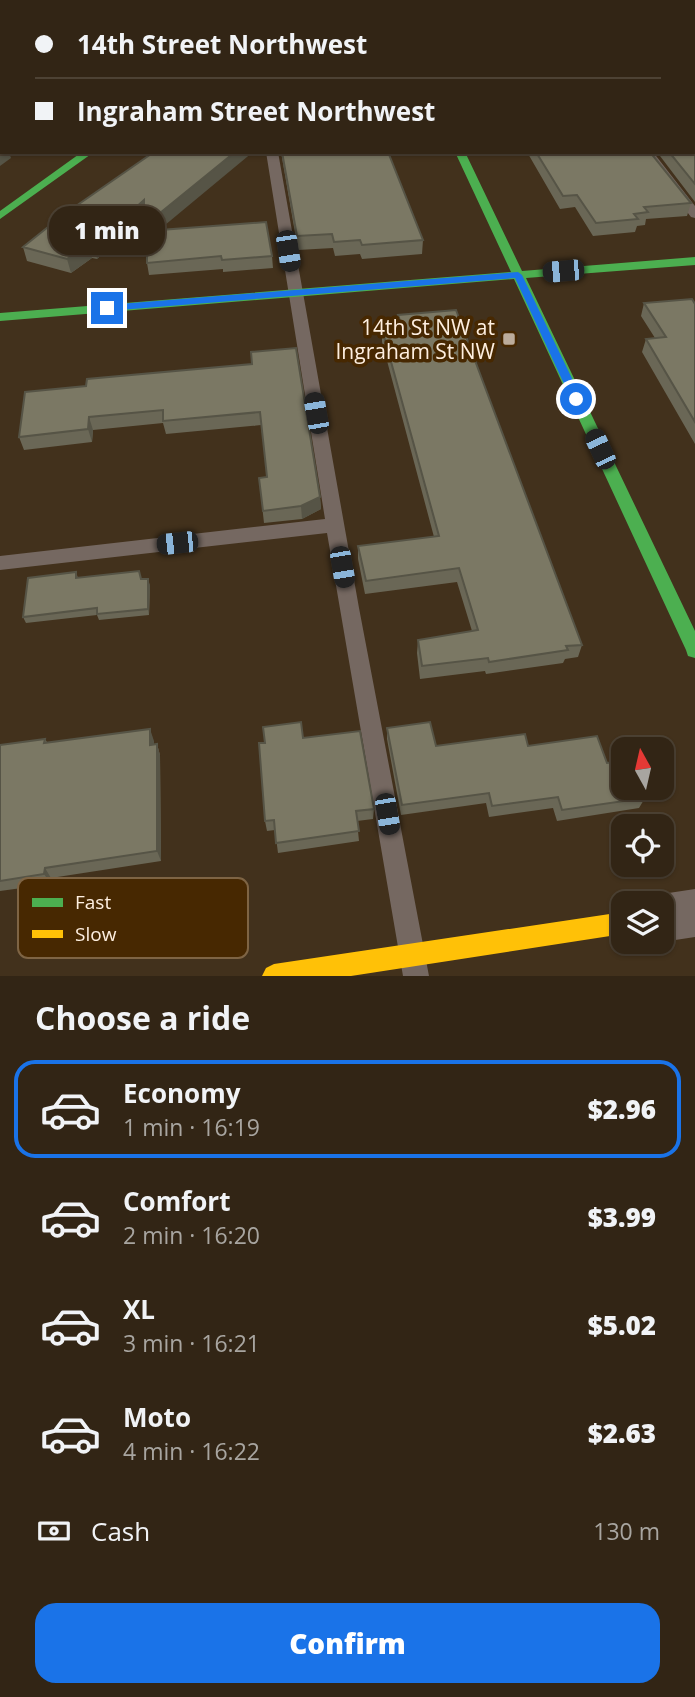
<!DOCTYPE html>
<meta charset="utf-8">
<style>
:root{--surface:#322515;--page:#3d3122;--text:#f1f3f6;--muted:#a8a5a0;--line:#4d4234;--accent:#1a73e8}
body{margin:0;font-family:"Open Sans",sans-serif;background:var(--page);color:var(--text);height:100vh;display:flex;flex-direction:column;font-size:26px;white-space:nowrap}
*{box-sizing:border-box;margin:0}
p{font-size:23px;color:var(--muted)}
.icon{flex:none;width:38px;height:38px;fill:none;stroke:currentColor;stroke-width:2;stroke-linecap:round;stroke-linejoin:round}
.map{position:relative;height:976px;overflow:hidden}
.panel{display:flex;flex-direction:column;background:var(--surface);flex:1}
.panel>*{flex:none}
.guide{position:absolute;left:0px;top:0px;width:696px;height:154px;box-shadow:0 2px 5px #0004,0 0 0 2px var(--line);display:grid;align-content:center;height:154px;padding:0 35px;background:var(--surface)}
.needle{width:46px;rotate:352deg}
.fabs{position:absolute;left:611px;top:737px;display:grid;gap:14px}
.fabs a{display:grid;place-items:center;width:63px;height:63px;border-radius:14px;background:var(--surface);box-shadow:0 2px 5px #0004,0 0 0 2px var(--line);font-size:35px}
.end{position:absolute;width:32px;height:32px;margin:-16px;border:9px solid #1a73e8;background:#fff;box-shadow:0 0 0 4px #fff}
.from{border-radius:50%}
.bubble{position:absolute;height:49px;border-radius:21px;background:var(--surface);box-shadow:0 2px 5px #0004,0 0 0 2px var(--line);font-size:23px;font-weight:800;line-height:49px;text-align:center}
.car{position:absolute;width:21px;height:42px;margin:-21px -10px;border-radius:9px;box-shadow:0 0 5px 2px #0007;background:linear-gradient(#222 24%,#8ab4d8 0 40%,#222 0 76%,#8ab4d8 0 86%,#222 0)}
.guide b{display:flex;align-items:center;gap:24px;height:66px;font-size:26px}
.guide b+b{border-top:2px solid var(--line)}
.guide i{width:18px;height:18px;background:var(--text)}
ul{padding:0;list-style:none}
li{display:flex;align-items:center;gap:21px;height:98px;margin:0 14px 10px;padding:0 21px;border:4px solid transparent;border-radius:21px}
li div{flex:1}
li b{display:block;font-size:26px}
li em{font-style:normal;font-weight:800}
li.current{border-color:var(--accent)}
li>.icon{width:63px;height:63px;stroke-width:1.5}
h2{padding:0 35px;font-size:32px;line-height:84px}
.pay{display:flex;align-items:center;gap:18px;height:77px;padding:0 35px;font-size:26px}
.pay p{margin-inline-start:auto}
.primary-button{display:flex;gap:14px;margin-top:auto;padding:14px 35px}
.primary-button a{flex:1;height:80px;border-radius:21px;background:var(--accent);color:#fff;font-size:28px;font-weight:800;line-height:80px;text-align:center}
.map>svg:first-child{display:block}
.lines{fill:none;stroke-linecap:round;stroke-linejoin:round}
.lane{fill:#756861;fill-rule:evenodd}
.street{fill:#756861;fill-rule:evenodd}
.fast{fill:#4caf50;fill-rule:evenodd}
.slow{fill:#ffc107;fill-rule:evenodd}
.wall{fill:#6a6756}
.shaded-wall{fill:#565446}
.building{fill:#7b7864;stroke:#565446;stroke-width:2}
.route{fill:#1a73e8}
.poi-dot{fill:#bcac9b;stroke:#472801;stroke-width:2.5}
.labels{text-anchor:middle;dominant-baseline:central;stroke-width:7;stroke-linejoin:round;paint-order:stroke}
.poi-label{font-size:21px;fill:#feefe0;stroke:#472801;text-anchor:end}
.key{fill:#472801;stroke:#7e6444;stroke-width:2}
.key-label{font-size:19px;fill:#feefe0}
</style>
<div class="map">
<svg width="695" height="976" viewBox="0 0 695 976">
<rect width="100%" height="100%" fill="#42311c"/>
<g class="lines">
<path class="lane" d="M266,152H278L359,608L429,976H403L327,533L0,570V556L325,519Z
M641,152H653L695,206V218L691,217Z"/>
<path class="street" d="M695,889V937L662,942H661L662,903H644L645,901L662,894Z"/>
<path class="fast" d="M297,0H308L295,2Z
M384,0H392L393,2H385Z
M82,152H94L0,219V211Z
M455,152H465L522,271L695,257V265L526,278L695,631V658L688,656L686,650L514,279L0,321V313L511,272Z"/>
<path class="slow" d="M623,912V934L351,976H262L266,968L274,964Z"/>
</g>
<path class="wall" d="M0,0H244L241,2H2V76L0,75Z
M439,0H695V202L657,152H695V2H440Z
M154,152L159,230L272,256L273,268L223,272V269L149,275L147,263V240L144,226V216L97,259L92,258L71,273L27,261L23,247Z
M281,152H388L423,240L422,254L362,259L360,254L335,256L333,248L298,250Z
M527,152H650L691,203L687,216L646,219L645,225L637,226L635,232L593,236L575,207L560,209Z
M644,303L695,304V444L642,352L646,339L655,338L641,316Z
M398,315L582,645L578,657L565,659L563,663L486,674L485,671L420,679L417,653L418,640L472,631L457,582L365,594L358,559V546L434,537L382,342V329L397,327Z
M252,364L320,497L321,509L302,519L264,523L259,478L267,477L261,425L166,434L163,423L93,430L92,442L24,450L19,437L86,386Z
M76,572L78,578L141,579L150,585L149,615L99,620L97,615L26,623L23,617Z
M387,728L436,746H528L607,763L645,798L639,808L557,821L553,808L489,817L486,803L401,815L387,739Z
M303,738L374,809L373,819L357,821L359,841L278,853L275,830L267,831L265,821Z
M45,739L47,742L154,741V744H157L160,755L161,861L51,878V884L0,891V745Z"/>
<path class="shaded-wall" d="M225,0H244L241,2H222Z
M2,149V152H14L10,155L11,158L0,166V150Z
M235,152H253L147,240L144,226Z
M144,200L146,214L97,259L94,245Z
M88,243L92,258L71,273L67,259Z
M89,417L93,430L92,442L88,429Z
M320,497L321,509L302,519L301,506Z
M148,579L150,585L149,615L148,609Z
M150,729L154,741V756L150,745Z
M157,744L160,755L161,861L157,851Z
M45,868L51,878V884L44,874Z"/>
<path class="building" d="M14,0H225L222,2H11Z
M446,0H695V184L669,152H695V2H455L447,1Z
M2,6V64H0V7Z
M2,98V149L0,150V99Z
M154,152H235L144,226V200L94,245L88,243L67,259L23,247L63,215Z
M282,152H388L423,240L362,245L360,240L334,242L332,234L297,236Z
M536,152H650L691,203L644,207L648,212L634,214L638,219L596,223L577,195L563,196Z
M266,222L272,256L222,260L221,256L147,263V231Z
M692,299L695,304V422L646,339L666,337L644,303Z
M456,310L582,645L566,646L568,650L489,662L488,658L422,666L418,640L478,630L459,568L366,581L358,546L439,536L382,329L402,326L398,315Z
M296,348L320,497L301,506L263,511L259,478L267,477L260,412L163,421V410L89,417L88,429L19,437L25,392L86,386L87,379L252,364L251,352Z
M139,571L141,579H148V609L97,614V608L23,617L28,578L76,572V578Z
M301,722L303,738L360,731L374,809L356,811L359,831L276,843L274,820L265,821L259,743H265L263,727Z
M430,722L436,746L525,734L528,746L597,736L607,763L623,761V788H641L645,798L562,810L558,797L492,806L489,793L402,805L387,728Z
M150,729V745L157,744V851L45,868L44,874L0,881V745L45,739L44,743Z"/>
<path class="route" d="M518,272L522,275L582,399L580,401L571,399L515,278L107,311L102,308L107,305Z"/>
<rect class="poi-dot" x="502" y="332" width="14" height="14" rx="3.5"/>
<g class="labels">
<g class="poi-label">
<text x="495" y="327">14th St NW at<tspan x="495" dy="24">Ingraham St NW</tspan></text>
</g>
</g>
<rect x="18" y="878" width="230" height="80" rx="10" class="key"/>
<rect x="32" y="898" width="31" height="9" fill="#4caf50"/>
<rect x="32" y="930" width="31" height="8" fill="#ffc107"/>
<g class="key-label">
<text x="75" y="909">Fast</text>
<text x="75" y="941">Slow</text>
</g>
</svg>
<div class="fabs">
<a><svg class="needle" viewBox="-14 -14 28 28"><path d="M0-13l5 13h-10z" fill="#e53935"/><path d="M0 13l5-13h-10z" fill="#a8a5a0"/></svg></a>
<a><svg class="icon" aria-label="locate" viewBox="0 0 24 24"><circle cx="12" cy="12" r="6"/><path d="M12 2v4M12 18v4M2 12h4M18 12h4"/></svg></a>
<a><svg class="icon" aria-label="layers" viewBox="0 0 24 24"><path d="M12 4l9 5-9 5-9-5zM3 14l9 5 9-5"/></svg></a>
</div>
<i class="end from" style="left:576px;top:399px"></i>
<i class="end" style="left:107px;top:308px"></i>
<div class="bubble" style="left:49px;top:206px;width:116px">1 min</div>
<i class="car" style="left:288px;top:251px;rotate:171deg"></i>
<i class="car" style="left:563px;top:271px;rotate:265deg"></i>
<i class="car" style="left:316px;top:413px;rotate:350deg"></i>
<i class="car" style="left:600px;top:449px;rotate:335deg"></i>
<i class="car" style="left:177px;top:543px;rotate:264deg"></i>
<i class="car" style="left:342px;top:567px;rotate:170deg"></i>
<i class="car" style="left:387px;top:814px;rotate:170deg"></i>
<div class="guide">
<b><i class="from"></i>14th Street Northwest</b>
<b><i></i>Ingraham Street Northwest</b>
</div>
</div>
<section class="panel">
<h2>Choose a ride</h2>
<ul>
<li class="current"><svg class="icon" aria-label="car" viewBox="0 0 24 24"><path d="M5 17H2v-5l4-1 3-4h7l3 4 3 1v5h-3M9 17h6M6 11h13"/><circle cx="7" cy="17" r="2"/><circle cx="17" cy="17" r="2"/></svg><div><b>Economy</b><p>1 min · 16:19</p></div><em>$2.96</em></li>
<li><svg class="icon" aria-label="car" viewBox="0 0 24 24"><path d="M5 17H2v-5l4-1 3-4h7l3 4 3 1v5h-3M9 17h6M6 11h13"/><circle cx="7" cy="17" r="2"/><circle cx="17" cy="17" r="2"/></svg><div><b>Comfort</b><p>2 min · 16:20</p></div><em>$3.99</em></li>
<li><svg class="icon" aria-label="car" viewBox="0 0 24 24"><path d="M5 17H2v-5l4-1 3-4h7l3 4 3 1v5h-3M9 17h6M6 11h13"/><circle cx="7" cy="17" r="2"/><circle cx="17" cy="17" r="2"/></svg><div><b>XL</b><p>3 min · 16:21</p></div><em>$5.02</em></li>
<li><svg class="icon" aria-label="car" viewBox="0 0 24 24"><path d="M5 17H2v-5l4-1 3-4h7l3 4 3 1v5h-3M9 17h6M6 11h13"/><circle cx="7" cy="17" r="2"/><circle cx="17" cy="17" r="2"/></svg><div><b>Moto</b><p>4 min · 16:22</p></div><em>$2.63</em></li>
</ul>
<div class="pay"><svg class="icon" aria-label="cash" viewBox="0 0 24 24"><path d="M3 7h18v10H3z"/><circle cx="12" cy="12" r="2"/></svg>Cash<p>130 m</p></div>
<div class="primary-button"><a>Confirm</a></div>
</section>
